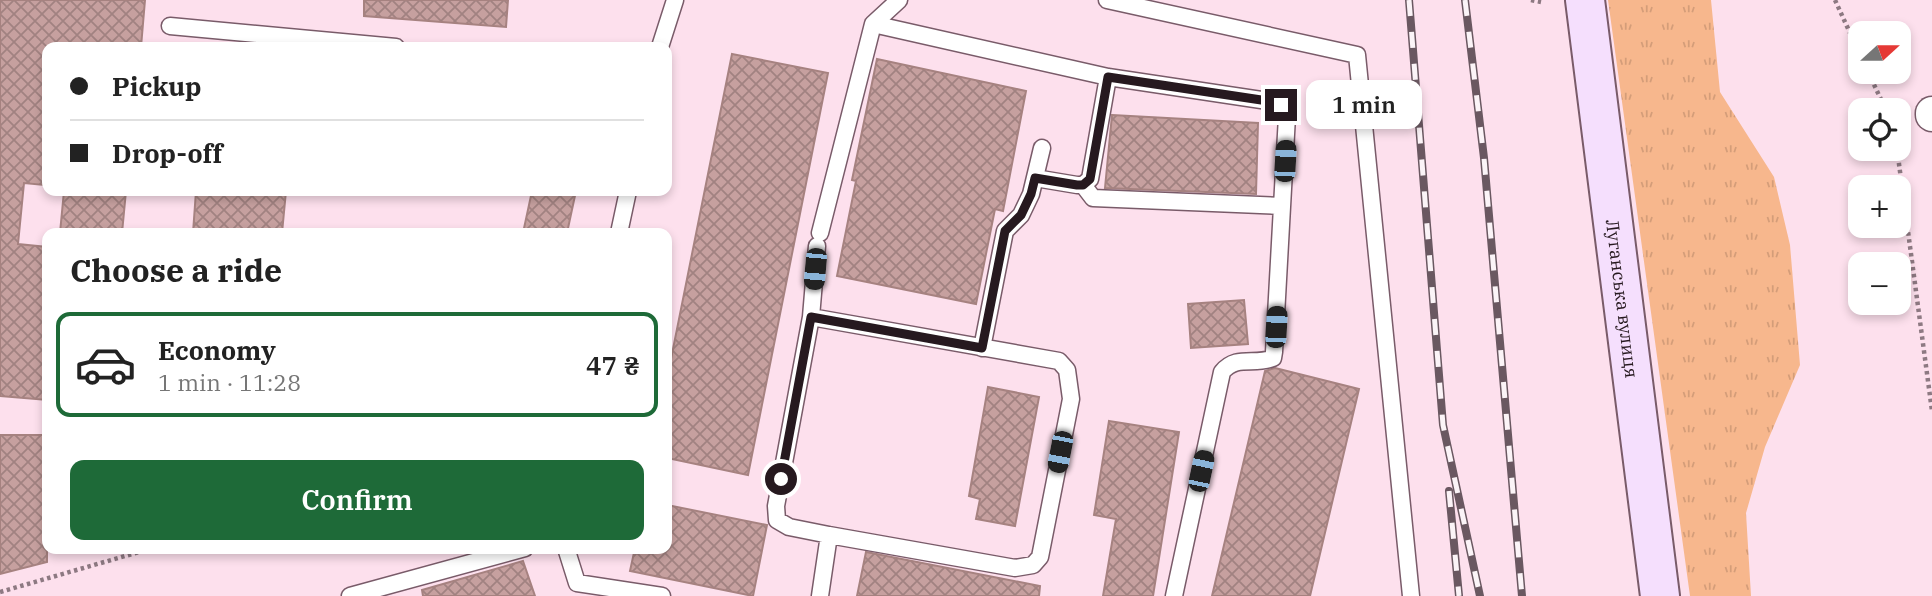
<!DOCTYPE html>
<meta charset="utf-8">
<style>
:root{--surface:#fff;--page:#f6f6f6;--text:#222;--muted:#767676;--line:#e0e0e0;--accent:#1e6a38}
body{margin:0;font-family:"IBM Plex Serif",serif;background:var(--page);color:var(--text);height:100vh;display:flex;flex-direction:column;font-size:26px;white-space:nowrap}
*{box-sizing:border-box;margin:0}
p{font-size:23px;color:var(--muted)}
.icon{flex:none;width:38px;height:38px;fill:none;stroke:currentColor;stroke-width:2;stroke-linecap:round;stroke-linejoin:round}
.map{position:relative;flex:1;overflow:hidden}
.drawer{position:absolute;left:42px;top:228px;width:630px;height:326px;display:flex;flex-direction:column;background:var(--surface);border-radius:14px;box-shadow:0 4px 10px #0003}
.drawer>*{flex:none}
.guide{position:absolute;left:42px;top:42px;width:630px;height:154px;border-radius:14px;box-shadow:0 4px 10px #0003;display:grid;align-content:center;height:154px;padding:0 28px;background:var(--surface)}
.needle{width:46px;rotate:69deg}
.controls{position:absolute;left:1848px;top:21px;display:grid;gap:14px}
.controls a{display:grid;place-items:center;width:63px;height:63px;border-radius:14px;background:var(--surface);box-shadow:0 4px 10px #0003;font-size:35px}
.end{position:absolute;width:32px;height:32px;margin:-16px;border:9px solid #26191f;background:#fff;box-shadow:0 0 0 4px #fff}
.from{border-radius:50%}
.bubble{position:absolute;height:49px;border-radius:14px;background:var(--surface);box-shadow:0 4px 10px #0003;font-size:23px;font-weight:600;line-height:49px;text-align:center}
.car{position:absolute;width:21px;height:42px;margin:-21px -10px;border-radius:9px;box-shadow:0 0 5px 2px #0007;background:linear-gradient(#222 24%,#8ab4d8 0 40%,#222 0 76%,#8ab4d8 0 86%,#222 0)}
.guide b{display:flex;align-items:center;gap:24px;height:66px;font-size:26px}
.guide b+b{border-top:2px solid var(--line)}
.guide i{width:18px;height:18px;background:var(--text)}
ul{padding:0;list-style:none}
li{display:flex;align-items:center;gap:21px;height:105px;margin:0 14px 10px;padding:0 14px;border:4px solid var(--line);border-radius:14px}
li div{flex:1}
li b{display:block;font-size:26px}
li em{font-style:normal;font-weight:600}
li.active{border-color:var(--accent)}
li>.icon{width:63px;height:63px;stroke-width:1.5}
h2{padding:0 28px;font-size:32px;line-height:84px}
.button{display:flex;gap:14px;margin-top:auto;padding:14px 28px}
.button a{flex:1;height:80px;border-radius:14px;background:var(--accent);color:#fff;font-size:28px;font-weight:600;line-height:80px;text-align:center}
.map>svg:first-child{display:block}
.grass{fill:url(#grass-tufts)}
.building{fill:url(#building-cross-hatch);stroke:#a68280;stroke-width:2}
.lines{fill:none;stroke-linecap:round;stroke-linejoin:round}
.service-casing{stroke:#795b69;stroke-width:19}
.minor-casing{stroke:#795b69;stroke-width:35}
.secondary-casing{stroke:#795b69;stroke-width:42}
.path{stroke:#8d7982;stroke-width:4.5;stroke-dasharray:3.5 3.5;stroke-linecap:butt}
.service{stroke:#fff;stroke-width:16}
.minor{stroke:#fff;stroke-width:32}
.secondary{stroke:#f5dffd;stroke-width:38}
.rail-casing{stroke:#6a5861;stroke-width:8}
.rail{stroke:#fbf4f7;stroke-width:5;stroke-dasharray:16;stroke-linecap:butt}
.route{stroke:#26191f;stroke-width:9}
.labels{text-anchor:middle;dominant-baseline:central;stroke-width:7;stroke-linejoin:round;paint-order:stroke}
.street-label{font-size:18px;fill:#26191f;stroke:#fbf4f7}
</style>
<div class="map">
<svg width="1932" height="596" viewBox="0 0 1932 596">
<defs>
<pattern id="grass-tufts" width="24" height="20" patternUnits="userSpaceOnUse" patternTransform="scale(1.75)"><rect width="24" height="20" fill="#f7b78d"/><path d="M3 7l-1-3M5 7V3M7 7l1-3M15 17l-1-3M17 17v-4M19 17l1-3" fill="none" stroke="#d49d79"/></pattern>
<pattern id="building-cross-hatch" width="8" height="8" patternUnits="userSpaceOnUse" patternTransform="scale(1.75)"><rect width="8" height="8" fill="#c6a09f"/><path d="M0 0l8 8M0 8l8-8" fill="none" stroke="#a18281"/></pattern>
</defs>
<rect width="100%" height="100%" fill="#fde0ed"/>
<path class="grass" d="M1608,0H1711L1720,92L1774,177L1790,245L1800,365L1765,447L1746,513L1751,596H1690Z"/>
<path class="building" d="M0,0H145L141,47H47V156L44,185L24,183L18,244L47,247V400L0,396Z
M364,0H508L506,27L364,16Z
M732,54L828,73L748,475L667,458V379Z
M877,59L1026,91L1003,211L995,209L976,304L837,276L856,181L852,180Z
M1112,115L1258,123L1256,194L1105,188Z
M64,191H126L122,233H60Z
M196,191H286L282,233H193Z
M532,191H576L567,233H523Z
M1244,300L1248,344L1191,348L1188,304Z
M1275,368L1359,389L1310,596H1212L1265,371Z
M988,387L1039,397L1015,526L976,519L980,499L969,496Z
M1109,421L1179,432L1153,596H1103L1116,519L1094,515Z
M0,435H47V562L0,574Z
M667,505L767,525L753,596L630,571L635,548H667Z
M866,552L1040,586L1039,596H857Z
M523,561L535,596H423L422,590Z"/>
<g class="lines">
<g class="service-casing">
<path id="service" d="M1107,0L1357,55L1411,596
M873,24L1108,77L1268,101L1281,105L1287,116L1274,352L1273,358C1254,366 1237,354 1222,372L1174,596
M170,26L396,47
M660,47L675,0
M1035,178L1077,185H1083L1090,179L1108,77
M1083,185L1093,198L1282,206
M619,233L628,191
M820,233L873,24L899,0
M817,246L811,317L776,506L777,520L789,527L829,535
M811,317L1059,361L1067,370L1071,399L1040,557L1033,565L1015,568L829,535L820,596
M982,348L1005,231L1021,215L1031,194L1042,148
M566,548L577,583L662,596
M350,596L525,548"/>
</g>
<g class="minor-casing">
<path id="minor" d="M1932,113V115"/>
</g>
<g class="secondary-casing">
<g id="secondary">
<path id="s1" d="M1585,0L1660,596"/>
</g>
</g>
<path class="path" d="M1531,0L1541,2
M1835,0L1860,55
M1868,72L1886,110
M1897,149L1932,411
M0,592L153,548"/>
<use href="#service" class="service"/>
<use href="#minor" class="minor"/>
<use href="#secondary" class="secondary"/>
<g class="rail-casing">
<path id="rail" d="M1409,0L1443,425L1480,596
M1465,0L1484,158L1522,596
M1449,491L1459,596"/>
</g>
<use href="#rail" class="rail"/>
</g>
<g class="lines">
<path class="route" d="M781,479L811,317L982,348L1005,231L1021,215L1031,194L1035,178L1077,185H1083L1090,179L1108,77L1268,101L1281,105"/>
</g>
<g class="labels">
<g class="street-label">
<text stroke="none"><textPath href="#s1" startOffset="301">Луганська вулиця</textPath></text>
</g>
</g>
</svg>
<div class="controls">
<a><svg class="needle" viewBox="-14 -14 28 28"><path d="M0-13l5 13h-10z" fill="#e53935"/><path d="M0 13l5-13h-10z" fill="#767676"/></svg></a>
<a><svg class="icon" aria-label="locate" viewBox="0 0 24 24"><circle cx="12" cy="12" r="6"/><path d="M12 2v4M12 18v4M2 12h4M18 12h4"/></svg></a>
<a>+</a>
<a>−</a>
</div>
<i class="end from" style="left:781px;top:479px"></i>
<i class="end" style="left:1281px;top:105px"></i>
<div class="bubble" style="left:1306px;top:80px;width:116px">1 min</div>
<i class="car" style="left:1285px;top:161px;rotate:3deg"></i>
<i class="car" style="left:815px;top:269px;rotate:185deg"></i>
<i class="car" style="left:1276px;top:327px;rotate:3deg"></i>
<i class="car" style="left:1060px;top:452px;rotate:191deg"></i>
<i class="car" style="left:1201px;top:471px;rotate:12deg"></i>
<div class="guide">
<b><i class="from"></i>Pickup</b>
<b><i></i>Drop-off</b>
</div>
<section class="drawer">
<h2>Choose a ride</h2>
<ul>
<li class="active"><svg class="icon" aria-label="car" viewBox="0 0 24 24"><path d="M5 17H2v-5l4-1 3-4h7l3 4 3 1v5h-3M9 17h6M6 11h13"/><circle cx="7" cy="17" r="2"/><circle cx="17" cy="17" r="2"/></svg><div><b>Economy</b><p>1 min · 11:28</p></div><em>47 ₴</em></li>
</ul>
<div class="button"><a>Confirm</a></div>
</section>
</div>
